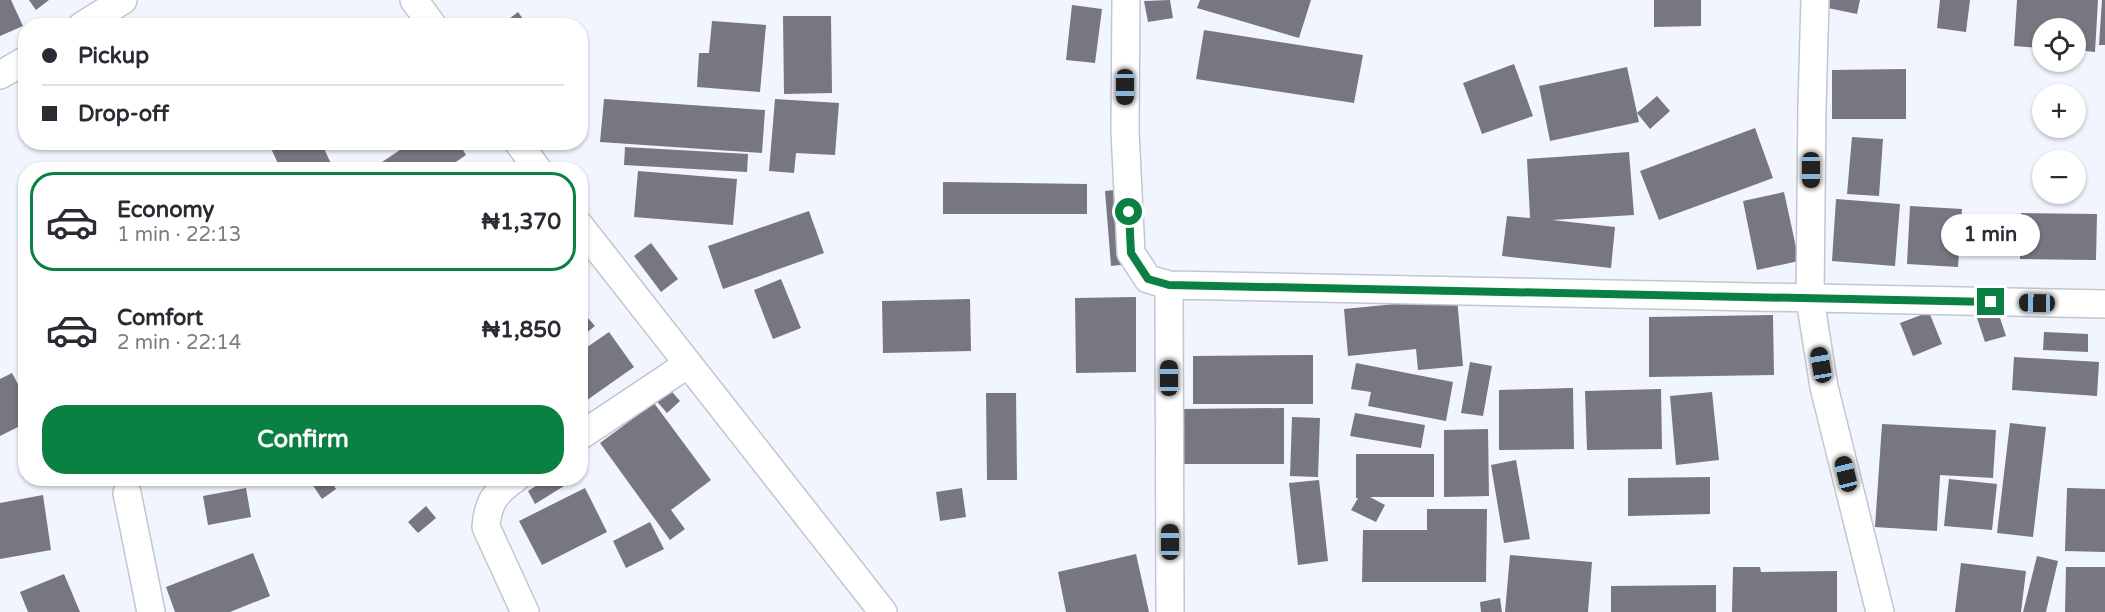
<!DOCTYPE html>
<meta charset="utf-8">
<style>
:root{--surface:#fff;--page:#f7f7f7;--text:#2b2b33;--muted:#7c7c81;--line:#e1e1e2;--accent:#0b8043}
body{margin:0;font-family:"Varela Round",sans-serif;background:var(--page);color:var(--text);height:100vh;display:flex;flex-direction:column;font-size:22px;white-space:nowrap}
*{box-sizing:border-box;margin:0}
p{font-size:20px;color:var(--muted)}
.icon{flex:none;width:33px;height:33px;fill:none;stroke:currentColor;stroke-width:2;stroke-linecap:round;stroke-linejoin:round}
.map{position:relative;flex:1;overflow:hidden}
.drawer{position:absolute;left:18px;top:162px;width:570px;height:324px;display:flex;flex-direction:column;background:var(--surface);border-radius:24px;box-shadow:0 2px 4px #0004}
.drawer>*{flex:none}
.guide{position:absolute;left:18px;top:18px;width:570px;height:132px;border-radius:24px;box-shadow:0 2px 4px #0004;display:grid;align-content:center;height:132px;padding:0 24px;background:var(--surface)}
.buttons{position:absolute;left:2032px;top:18px;display:grid;gap:12px}
.buttons a{display:grid;place-items:center;width:54px;height:54px;border-radius:50%;background:var(--surface);box-shadow:0 2px 4px #0004;font-size:30px}
.end{position:absolute;width:27px;height:27px;margin:-14px;border:8px solid #0b8043;background:#fff;box-shadow:0 0 0 3px #fff}
.from{border-radius:50%}
.bubble{position:absolute;height:42px;border-radius:21px;background:var(--surface);box-shadow:0 2px 4px #0004;font-size:20px;font-weight:700;line-height:42px;text-align:center}
.car{position:absolute;width:18px;height:36px;margin:-18px -9px;border-radius:8px;box-shadow:0 0 4px 2px #0007;background:linear-gradient(#222 24%,#8ab4d8 0 40%,#222 0 76%,#8ab4d8 0 86%,#222 0)}
.guide b{display:flex;align-items:center;gap:21px;height:57px;font-size:22px}
.guide b+b{border-top:2px solid var(--line)}
.guide i{width:15px;height:15px;background:var(--text)}
ul{padding:10px 0 0;list-style:none}
li{display:flex;align-items:center;gap:18px;height:99px;margin:0 12px 9px;padding:0 12px;border:3px solid transparent;border-radius:24px}
li div{flex:1}
li b{display:block;font-size:22px}
li em{font-style:normal;font-weight:700}
li.active{border-color:var(--accent)}
li>.icon{width:54px;height:54px;stroke-width:1.5}
.cta{display:flex;gap:12px;margin-top:auto;padding:12px 24px}
.cta a{flex:1;height:69px;border-radius:24px;background:var(--accent);color:#fff;font-size:24px;font-weight:700;line-height:69px;text-align:center}
.map>svg:first-child{display:block}
.building{fill:#777681}
.lines{fill:none;stroke-linecap:round;stroke-linejoin:round}
.street-casing{stroke:#c1c6d1;stroke-width:30}
.street{stroke:#fff;stroke-width:27}
.route{stroke:#0b8043;stroke-width:8}
</style>
<div class="map">
<svg width="2105" height="612" viewBox="0 0 2105 612">
<rect width="100%" height="100%" fill="#f1f5fe"/>
<path class="building" d="M0,0H11L23,26L0,36Z
M29,0H49L36,10Z
M1170,0L1173,18L1148,22L1144,1Z
M1200,0H1311L1299,38L1197,8Z
M1654,0H1701V26L1654,27Z
M1820,0H1860L1857,14L1818,6Z
M1940,0H1970L1966,32L1937,28Z
M2017,0H2098L2095,52L2076,50V28H2043V48L2014,46Z
M2102,0H2105V45H2099Z
M1072,5L1102,9L1095,63L1066,60Z
M518,12L528,26H500Z
M783,16H831L832,93L784,94Z
M712,21L766,25L760,92L697,87L699,53H709Z
M1204,30L1363,55L1354,103L1196,79Z
M1514,64L1533,116L1482,134L1463,83Z
M1627,67L1637,113L1657,96L1670,111L1650,129L1637,113L1639,122L1550,141L1539,86Z
M1906,69V119H1832V70Z
M604,99L765,110L762,153L600,142Z
M775,99L839,103L835,155L796,153L794,173L769,171Z
M1755,128L1773,178L1659,220L1640,171Z
M1852,137L1883,139L1879,196L1847,194Z
M268,142H321L334,170H281Z
M412,142H458L466,155L444,170H370Z
M625,147L748,154L747,172L624,165Z
M1629,152L1634,215L1552,220L1615,227L1611,268L1502,256L1507,216L1530,218L1527,159Z
M638,171L737,179L733,225L634,217Z
M943,182L1087,184V214H943Z
M1133,188L1139,263L1111,266L1105,191Z
M1784,192L1799,261L1757,270L1743,201Z
M1836,199L1900,204L1895,266L1832,261Z
M1910,206L1962,209L1958,267L1907,264Z
M809,211L824,253L723,289L708,246Z
M2021,213L2097,214L2096,260L2020,259Z
M651,243L678,279L661,292L634,256Z
M781,279L801,328L773,339L754,290Z
M1136,297V372L1076,373L1075,298Z
M1457,298L1463,366L1418,370L1416,349L1348,356L1344,309Z
M970,299L971,351L883,353L882,301Z
M580,309L595,326L580,338Z
M1929,312L1942,344L1913,356L1900,323Z
M1998,312L2006,336L1985,342L1977,318Z
M1773,315L1774,375L1649,377V317Z
M609,332L634,367L580,405V352Z
M2044,332L2088,334V352L2043,350Z
M1313,355V404H1193V356Z
M2014,357L2099,362L2097,396L2012,390Z
M1470,362L1492,366L1483,416L1461,413Z
M1356,363L1453,382L1446,421L1368,406L1371,392L1351,389Z
M12,373L26,399V423L0,436V379Z
M666,385L680,401L667,413L653,397Z
M1573,388L1574,449L1499,450V390Z
M1661,389L1662,449L1587,450L1585,391Z
M1712,392L1719,460L1676,465L1670,396Z
M986,393H1016L1017,480H987Z
M654,403L711,480L671,510L685,529L670,540L600,443Z
M1284,408V464H1183V409Z
M1355,413L1425,425L1421,448L1350,436Z
M1292,417L1320,418L1318,477L1290,476Z
M2010,423L2046,427L2033,537L1997,533Z
M1882,424L1996,430L1993,478L1940,475L1937,531L1875,527Z
M1488,429L1489,496L1444,497V430Z
M1356,454H1434V497H1370L1385,505L1376,522L1351,510L1358,498H1356Z
M1516,460L1530,539L1504,543L1491,465Z
M1710,477V514L1628,516V478Z
M308,478H329L336,489L322,499Z
M548,478H577L535,504L528,491Z
M1949,479L1997,484L1992,530L1944,526Z
M1319,480L1328,561L1298,565L1289,483Z
M246,488L251,517L208,525L203,496Z
M585,488L607,532L542,565L519,521Z
M962,488L966,517L940,521L936,492Z
M2067,488L2105,489V552L2065,551Z
M43,495L51,550L0,559V503Z
M426,506L436,518L418,533L408,522Z
M1427,509H1487L1486,582H1362L1363,530H1427Z
M650,522L664,549L626,568L613,541Z
M253,553L270,596L230,612H175L166,587Z
M1136,554L1149,612H1066L1058,572Z
M1510,555L1592,562L1588,612H1505Z
M2037,556L2058,561L2046,612H2023Z
M1961,563L2026,571L2021,612H1955Z
M1733,567H1760L1761,572L1837,571V612H1732Z
M2066,567H2105V612H2065Z
M64,574L80,612H28L20,592Z
M1716,585V612H1611V586Z
M1500,598L1502,612H1481L1480,602Z"/>
<g class="lines">
<g class="street-casing">
<path id="street" d="M414,0L433,26
M1126,0L1125,131L1131,253L1148,279L1169,285
M1815,0L1812,106L1810,299L1824,387L1880,612
M82,26L123,0
M0,75L26,60
M518,142L538,170
M580,226L883,612
M580,436L688,364
M516,478C496,492 488,501 486,527L525,612
M127,493L151,612
M1170,612L1169,285L2105,304"/>
</g>
<use href="#street" class="street"/>
</g>
<g class="lines">
<path class="route" d="M1129,212L1131,253L1148,279L1169,285L1991,302"/>
</g>
</svg>
<div class="buttons">
<a><svg class="icon" aria-label="locate" viewBox="0 0 24 24"><circle cx="12" cy="12" r="6"/><path d="M12 2v4M12 18v4M2 12h4M18 12h4"/></svg></a>
<a>+</a>
<a>−</a>
</div>
<i class="end from" style="left:1129px;top:212px"></i>
<i class="end" style="left:1991px;top:302px"></i>
<div class="bubble" style="left:1941px;top:214px;width:99px">1 min</div>
<i class="car" style="left:1125px;top:87px;rotate:180deg"></i>
<i class="car" style="left:1811px;top:170px;rotate:180deg"></i>
<i class="car" style="left:2037px;top:303px;rotate:271deg"></i>
<i class="car" style="left:1821px;top:365px;rotate:350deg"></i>
<i class="car" style="left:1169px;top:378px;rotate:0deg"></i>
<i class="car" style="left:1846px;top:474px;rotate:346deg"></i>
<i class="car" style="left:1170px;top:542px;rotate:0deg"></i>
<div class="guide">
<b><i class="from"></i>Pickup</b>
<b><i></i>Drop-off</b>
</div>
<section class="drawer">
<ul>
<li class="active"><svg class="icon" aria-label="car" viewBox="0 0 24 24"><path d="M5 17H2v-5l4-1 3-4h7l3 4 3 1v5h-3M9 17h6M6 11h13"/><circle cx="7" cy="17" r="2"/><circle cx="17" cy="17" r="2"/></svg><div><b>Economy</b><p>1 min · 22:13</p></div><em>₦1,370</em></li>
<li><svg class="icon" aria-label="car" viewBox="0 0 24 24"><path d="M5 17H2v-5l4-1 3-4h7l3 4 3 1v5h-3M9 17h6M6 11h13"/><circle cx="7" cy="17" r="2"/><circle cx="17" cy="17" r="2"/></svg><div><b>Comfort</b><p>2 min · 22:14</p></div><em>₦1,850</em></li>
</ul>
<div class="cta"><a>Confirm</a></div>
</section>
</div>
